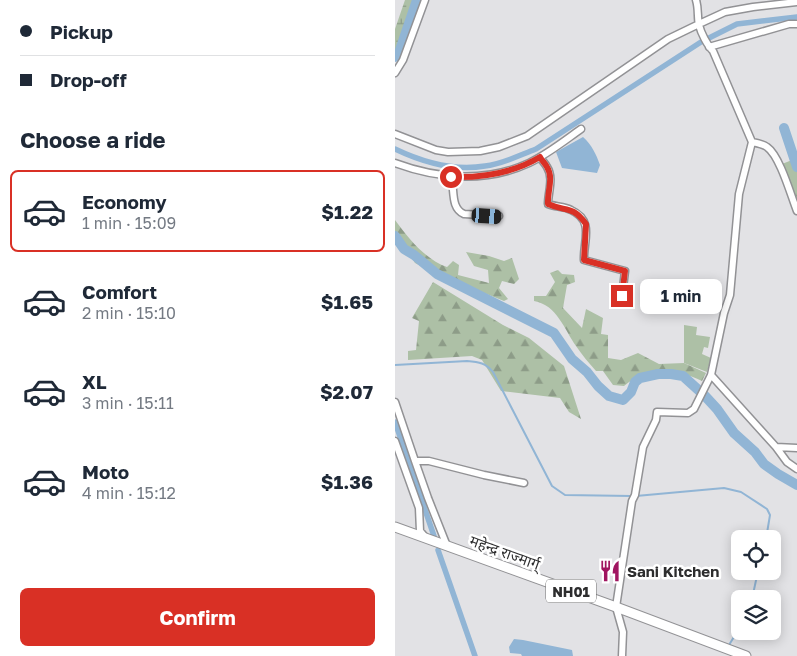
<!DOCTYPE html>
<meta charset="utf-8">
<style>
:root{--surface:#fff;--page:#f6f6f7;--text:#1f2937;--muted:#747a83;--line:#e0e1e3;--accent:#d93025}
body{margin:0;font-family:"Golos Text","Noto Sans Devanagari",sans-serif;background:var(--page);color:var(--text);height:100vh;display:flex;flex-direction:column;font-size:19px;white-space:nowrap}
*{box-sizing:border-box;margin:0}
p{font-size:16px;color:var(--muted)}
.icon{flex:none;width:28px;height:28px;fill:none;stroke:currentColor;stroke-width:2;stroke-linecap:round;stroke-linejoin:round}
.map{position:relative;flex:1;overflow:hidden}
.drawer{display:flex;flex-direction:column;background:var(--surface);width:395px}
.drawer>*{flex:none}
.banner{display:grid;align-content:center;height:110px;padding:0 20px;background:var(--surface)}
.fabs{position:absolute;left:336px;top:530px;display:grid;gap:10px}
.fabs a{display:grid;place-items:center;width:50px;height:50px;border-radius:8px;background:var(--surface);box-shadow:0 2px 12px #0003;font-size:25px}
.end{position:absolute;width:22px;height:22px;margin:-11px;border:6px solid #d93025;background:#fff;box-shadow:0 0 0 2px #fff}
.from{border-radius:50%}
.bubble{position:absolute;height:35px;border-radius:8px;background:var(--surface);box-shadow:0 2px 12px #0003;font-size:16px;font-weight:700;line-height:35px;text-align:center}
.car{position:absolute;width:15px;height:30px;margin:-15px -8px;border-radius:6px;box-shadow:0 0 4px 1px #0007;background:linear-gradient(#222 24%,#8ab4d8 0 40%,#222 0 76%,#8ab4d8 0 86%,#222 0)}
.banner b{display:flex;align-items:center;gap:18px;height:48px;font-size:19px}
.banner b+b{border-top:1px solid var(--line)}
.banner i{width:12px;height:12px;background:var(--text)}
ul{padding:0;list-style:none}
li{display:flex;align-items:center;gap:15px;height:82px;margin:0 10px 8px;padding:0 10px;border:2px solid transparent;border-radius:8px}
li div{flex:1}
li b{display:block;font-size:19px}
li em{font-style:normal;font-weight:700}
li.selected{border-color:var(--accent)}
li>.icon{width:45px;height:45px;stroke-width:1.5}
h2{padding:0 20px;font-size:22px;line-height:60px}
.cta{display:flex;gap:10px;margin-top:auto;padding:10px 20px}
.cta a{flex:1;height:58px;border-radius:8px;background:var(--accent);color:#fff;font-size:20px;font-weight:700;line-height:58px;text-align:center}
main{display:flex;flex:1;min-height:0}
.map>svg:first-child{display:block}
.green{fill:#adc0a6}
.forest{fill:url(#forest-firs)}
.wetland{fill:url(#wetland-marsh)}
.water{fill:#91b5d5}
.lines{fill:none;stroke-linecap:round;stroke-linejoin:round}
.stream{stroke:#91b5d5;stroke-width:2}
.canal{stroke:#91b5d5;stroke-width:5.5}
.river{stroke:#91b5d5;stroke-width:10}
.minor-casing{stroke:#929295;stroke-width:9}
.highway-casing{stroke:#929295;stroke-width:11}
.minor{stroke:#fff;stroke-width:6}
.highway{stroke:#fff;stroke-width:9}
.route{stroke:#d93025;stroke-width:6}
.labels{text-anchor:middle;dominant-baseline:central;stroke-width:5;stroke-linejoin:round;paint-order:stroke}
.shield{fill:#fff;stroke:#6c6c6d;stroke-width:1}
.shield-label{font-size:14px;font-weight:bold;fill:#2d2d2e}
.street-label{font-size:15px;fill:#2d2d2e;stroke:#fff}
.poi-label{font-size:15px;font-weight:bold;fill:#2d2d2e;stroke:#fff;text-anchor:start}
</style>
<main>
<section class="drawer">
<div class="banner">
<b><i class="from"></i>Pickup</b>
<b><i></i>Drop-off</b>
</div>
<h2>Choose a ride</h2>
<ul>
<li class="selected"><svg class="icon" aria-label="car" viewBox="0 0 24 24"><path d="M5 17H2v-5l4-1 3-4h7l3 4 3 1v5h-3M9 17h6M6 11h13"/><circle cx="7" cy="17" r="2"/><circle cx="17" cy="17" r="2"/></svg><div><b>Economy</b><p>1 min · 15:09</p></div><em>$1.22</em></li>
<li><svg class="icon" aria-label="car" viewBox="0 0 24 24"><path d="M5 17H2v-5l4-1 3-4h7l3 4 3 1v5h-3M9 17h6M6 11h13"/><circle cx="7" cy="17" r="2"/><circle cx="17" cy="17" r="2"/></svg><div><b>Comfort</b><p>2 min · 15:10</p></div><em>$1.65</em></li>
<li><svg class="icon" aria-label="car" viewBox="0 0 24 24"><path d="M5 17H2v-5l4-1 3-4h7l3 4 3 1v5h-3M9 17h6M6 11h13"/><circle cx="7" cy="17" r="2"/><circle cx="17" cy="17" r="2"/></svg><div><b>XL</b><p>3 min · 15:11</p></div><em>$2.07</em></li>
<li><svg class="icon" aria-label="car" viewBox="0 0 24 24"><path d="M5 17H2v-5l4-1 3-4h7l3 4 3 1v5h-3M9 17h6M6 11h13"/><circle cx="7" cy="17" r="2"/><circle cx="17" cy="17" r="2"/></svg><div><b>Moto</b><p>4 min · 15:12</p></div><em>$1.36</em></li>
</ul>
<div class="cta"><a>Confirm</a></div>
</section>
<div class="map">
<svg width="402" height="656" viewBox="0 0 402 656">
<defs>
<pattern id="forest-firs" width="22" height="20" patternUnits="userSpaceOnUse" patternTransform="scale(1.25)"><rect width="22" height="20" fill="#adc0a6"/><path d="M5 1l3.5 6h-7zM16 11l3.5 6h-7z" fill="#8d9c88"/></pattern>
<pattern id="wetland-marsh" width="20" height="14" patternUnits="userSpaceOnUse" patternTransform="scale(1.25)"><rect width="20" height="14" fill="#adc0a6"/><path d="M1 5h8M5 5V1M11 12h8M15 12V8" fill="none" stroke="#8d9c88"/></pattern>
</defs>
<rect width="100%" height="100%" fill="#e2e2e5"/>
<path class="green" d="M289,325L302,327L301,335L315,337L313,348L309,347L307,354L316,358L312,372L289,363Z"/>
<path class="forest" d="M402,158V203L387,164Z
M0,220C13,238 31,260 52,267L58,261L64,265L63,275L94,283L93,270L79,266L71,252L94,256L109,261L117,258L124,279L119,284L107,281L104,288L113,299L109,301L37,272L20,263L0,232Z
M163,270L167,274L179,275L180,282L172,285L168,308L187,328L191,309L208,318L206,334L213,335V358L226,360L243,353L264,364L289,363L311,373L307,381C280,368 254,365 229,386L218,385L208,371H201C194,363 187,355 181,346C169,329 162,305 139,301V296H151L160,282L155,273Z
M38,282L108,325L134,338L169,366L186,419L174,412L165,398L106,391L87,360L77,356L13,360V351L21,350L24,321L17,318Z"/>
<path class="wetland" d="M10,0H26L0,61V29Z"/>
<path class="water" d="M188,137C197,145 201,154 205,165L202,173L167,168L161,152Z
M119,639L128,640L177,650L178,656H127L126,654L115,653L114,647Z"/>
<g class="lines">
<path class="stream" d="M0,365L72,361C84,362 91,363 98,372L157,486L170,495L236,496
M241,496L329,488L346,492L372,509L375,515L371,539
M357,599L363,571
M334,645L345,627"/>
<path class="canal" d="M0,149C27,162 60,171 90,166C108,164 125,155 141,149L306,42L342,24L402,17
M0,422L39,536
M43,550L80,656"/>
<path class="river" d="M0,57L4,53L22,0
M389,128L402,167
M0,236L9,249L19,255L42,274L159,333L177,359L192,372L203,386L214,396L228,400L236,392L240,382L245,378L263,374H276L288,376L310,396L322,409L339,433L360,452L369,464L383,474L402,485"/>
<g class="minor-casing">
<path id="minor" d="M314,47L394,24H402
M0,73L8,60L30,0
M0,134L41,150L53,152L85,151L104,147L132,136L273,39L304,24L330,12L358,7L402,2
M357,142C362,143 368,144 372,147C385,156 396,196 402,211
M145,157C147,161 150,163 152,167C159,178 153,192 153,204C160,207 169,206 176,210C200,221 188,241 189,260L230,271L227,296
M0,163C43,179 91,183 134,163C153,154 169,141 186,129
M56,177C60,189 55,208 69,214L104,216
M316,375L381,447L402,448
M0,402L20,461
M0,441L24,508L25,531L30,537
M381,447L392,462L402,469
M52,546L33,498L20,461H34L89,475L129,483
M227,656L228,632L221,607L237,501L240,495L248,447L261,420L262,412L293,413L299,409L316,375L329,313L335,295L344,194L357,142L318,51C312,45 306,33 304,25C302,17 304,10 301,0"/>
</g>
<g class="highway-casing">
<path id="highway" d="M0,527L221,607L351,656"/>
</g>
<use href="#minor" class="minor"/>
<use href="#highway" class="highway"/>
</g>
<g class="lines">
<path class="route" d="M56,177C87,178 118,173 145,157C147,161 150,163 152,167C159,178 152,192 153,204C171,212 177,205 191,224L189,260L230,271L227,296"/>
</g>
<defs>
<g id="restaurant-bare" transform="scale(1.725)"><path d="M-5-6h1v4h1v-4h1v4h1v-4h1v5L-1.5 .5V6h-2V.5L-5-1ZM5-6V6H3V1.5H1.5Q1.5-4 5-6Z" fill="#a01560" stroke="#fff" stroke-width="2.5" paint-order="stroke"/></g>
</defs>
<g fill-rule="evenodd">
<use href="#restaurant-bare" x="215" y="571"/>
</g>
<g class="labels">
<rect class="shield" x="151" y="579.5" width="50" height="23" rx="4"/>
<g class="shield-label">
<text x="176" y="591">NH01</text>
</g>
<g class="street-label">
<text transform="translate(110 552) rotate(20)">महेन्द्र राज्मार्ग्</text>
</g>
<g class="poi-label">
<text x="232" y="571">Sani Kitchen</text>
</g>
</g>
</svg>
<div class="fabs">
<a><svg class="icon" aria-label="locate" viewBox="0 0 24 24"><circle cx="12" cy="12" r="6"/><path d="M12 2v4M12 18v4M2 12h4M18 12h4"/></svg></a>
<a><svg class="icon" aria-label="layers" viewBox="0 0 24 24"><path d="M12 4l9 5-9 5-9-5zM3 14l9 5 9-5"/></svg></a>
</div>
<i class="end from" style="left:56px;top:177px"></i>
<i class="end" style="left:227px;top:296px"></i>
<div class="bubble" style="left:245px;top:279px;width:82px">1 min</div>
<i class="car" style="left:92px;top:216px;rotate:94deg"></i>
</div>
</main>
